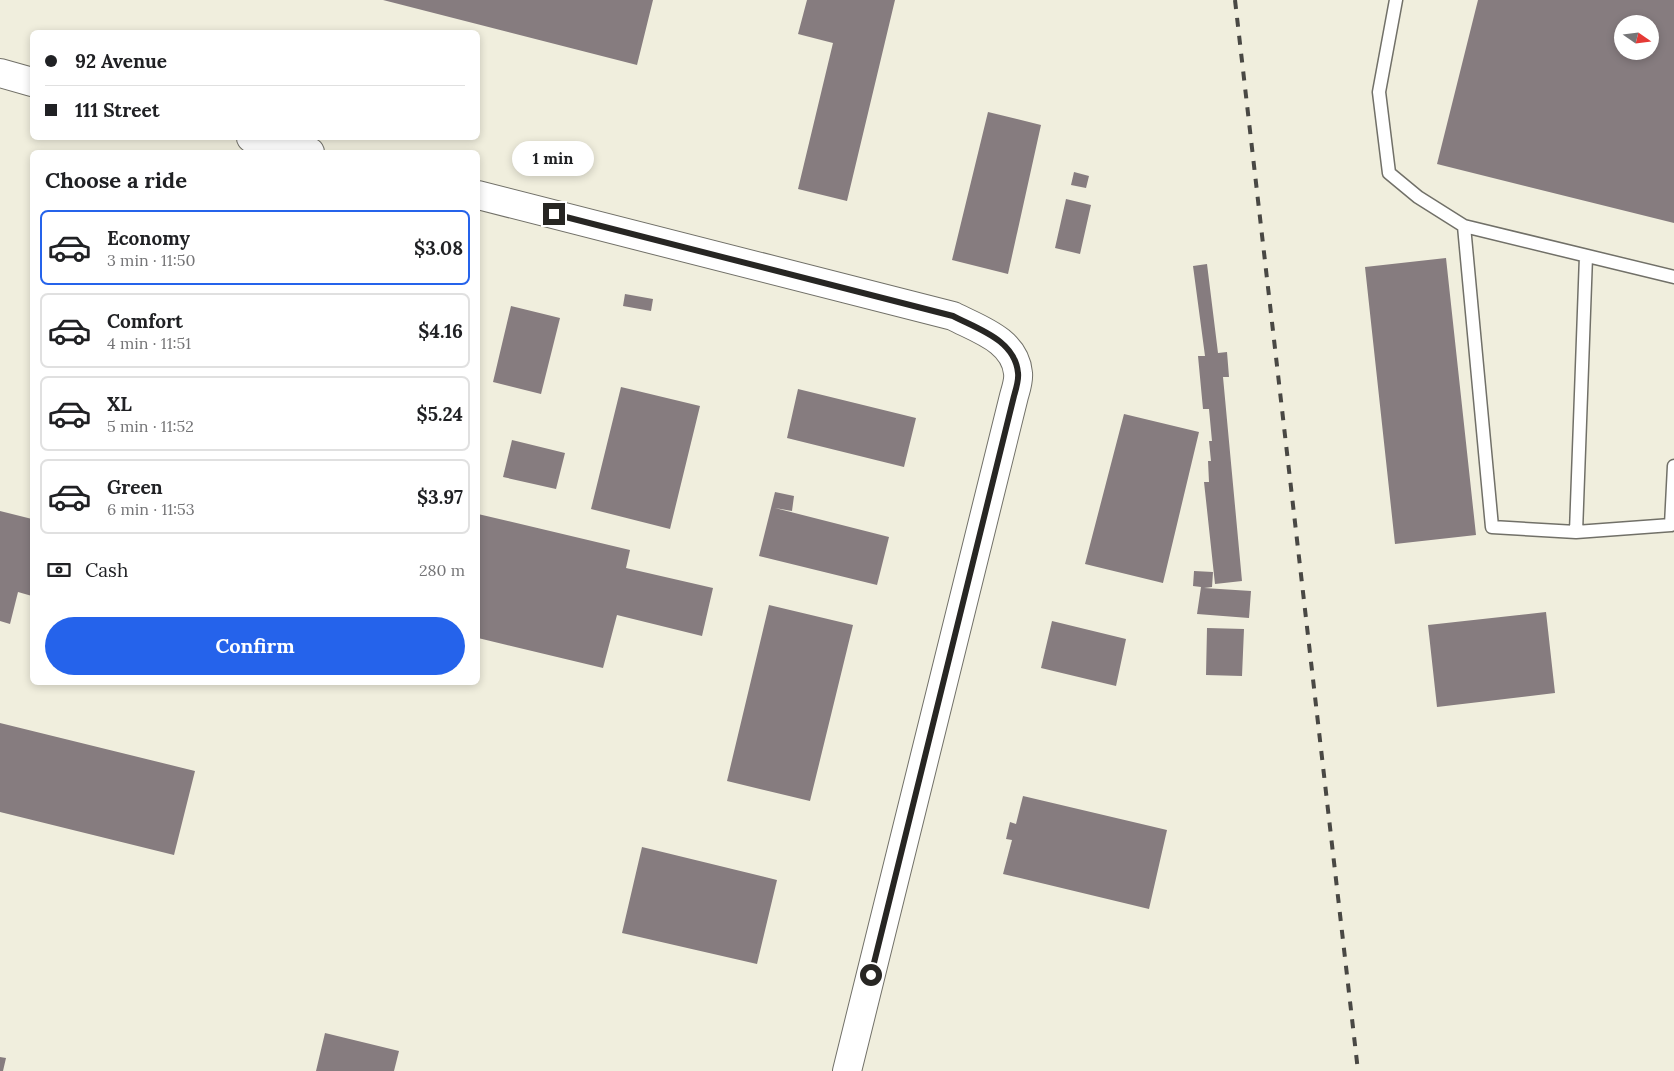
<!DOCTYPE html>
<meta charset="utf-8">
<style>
:root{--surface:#fff;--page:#f6f6f6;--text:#202124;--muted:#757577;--line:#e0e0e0;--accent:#2563eb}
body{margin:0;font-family:Lora,serif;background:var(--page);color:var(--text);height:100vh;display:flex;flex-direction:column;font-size:19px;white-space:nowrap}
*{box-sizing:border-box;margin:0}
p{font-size:16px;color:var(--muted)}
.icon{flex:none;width:28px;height:28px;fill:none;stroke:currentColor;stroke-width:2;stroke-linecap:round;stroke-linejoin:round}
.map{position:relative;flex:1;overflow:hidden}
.sheet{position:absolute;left:30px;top:150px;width:450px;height:535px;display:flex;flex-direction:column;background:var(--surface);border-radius:8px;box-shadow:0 2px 8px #0003}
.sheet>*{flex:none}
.banner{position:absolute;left:30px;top:30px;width:450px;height:110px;border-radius:8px;box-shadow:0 2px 8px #0003;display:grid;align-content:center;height:110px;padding:0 15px;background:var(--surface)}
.needle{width:32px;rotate:104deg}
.buttons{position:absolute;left:1614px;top:15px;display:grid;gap:10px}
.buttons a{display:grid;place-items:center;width:45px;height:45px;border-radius:50%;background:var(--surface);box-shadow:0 2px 8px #0003;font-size:25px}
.end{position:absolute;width:22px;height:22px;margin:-11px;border:6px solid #272623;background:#fff;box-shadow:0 0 0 2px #fff}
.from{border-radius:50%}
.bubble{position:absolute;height:35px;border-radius:18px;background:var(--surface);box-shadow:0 2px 8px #0003;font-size:16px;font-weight:700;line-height:35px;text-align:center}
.banner b{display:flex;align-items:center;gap:18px;height:48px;font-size:19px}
.banner b+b{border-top:1px solid var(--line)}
.banner i{width:12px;height:12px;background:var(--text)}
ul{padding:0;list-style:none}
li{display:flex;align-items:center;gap:15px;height:75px;margin:0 10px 8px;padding:0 5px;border:2px solid var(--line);border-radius:8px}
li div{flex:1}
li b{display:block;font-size:19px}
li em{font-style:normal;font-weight:700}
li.active{border-color:var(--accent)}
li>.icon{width:45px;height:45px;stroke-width:1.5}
h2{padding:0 15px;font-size:22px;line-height:60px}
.pay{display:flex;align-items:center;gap:12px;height:55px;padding:0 15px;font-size:19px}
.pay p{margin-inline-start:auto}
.button{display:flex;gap:10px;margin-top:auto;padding:10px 15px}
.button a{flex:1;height:58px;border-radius:30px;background:var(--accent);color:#fff;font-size:20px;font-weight:700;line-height:58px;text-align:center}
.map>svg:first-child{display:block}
.built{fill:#f0eedd;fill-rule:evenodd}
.building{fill:#867c7f;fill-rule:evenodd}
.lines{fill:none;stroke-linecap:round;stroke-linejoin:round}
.service-casing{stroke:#717068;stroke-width:15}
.tertiary-casing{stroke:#717068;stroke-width:30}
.service{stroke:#fff;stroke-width:12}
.tertiary{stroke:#fff;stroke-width:28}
.rail{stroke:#494844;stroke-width:4;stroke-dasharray:9 9;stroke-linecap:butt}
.route{stroke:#272623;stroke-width:6}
</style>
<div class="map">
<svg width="1674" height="1071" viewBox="0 0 1674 1071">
<rect width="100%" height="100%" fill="#faf8ef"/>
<path class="built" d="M0,0H1674V1071H0ZM1622,24H1650V51H1622ZM32,32H478V138H32ZM32,152H478V682H32Z"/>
<path class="building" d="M383,0H653L637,65Z
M807,0H895L847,201L798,189L833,43L798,34Z
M1478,0H1674V223L1437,164ZM1622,24H1650V51H1622Z
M988,112L1041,125L1008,274L952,260Z
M1074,172L1089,176L1086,188L1071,185Z
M1066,199L1091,205L1080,254L1055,248Z
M1446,258L1476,535L1395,544L1365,267Z
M1207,264L1218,353L1227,352L1229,377H1223L1242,581L1215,584L1204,482H1209L1208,461H1211L1209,441H1212L1209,409H1203L1198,356H1205L1193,266Z
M625,294L653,299L651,311L623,306Z
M511,306L560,318L541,394L493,382Z
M621,387L700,406L670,529L591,509Z
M798,389L916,418L904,467L787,438Z
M1124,414L1199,432L1163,583L1085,564Z
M512,440L565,453L556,489L503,477Z
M775,492L794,496L792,511L775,508L889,537L877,585L759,556Z
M0,511L32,519V596L18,592L10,624L0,621Z
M478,514L630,550L626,568L713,588L702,636L617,615L603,668L478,638Z
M1194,571L1213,572L1212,587L1204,588L1251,591L1249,618L1197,614L1201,587L1193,586Z
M769,605L853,625L810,801L727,781Z
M1546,612L1555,693L1437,707L1428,625Z
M1052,621L1126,639L1116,686L1041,668Z
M1207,628L1244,629L1242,676L1206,675Z
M0,723L195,771L174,855L0,812Z
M1023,796L1167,830L1149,909L1003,874L1012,840L1006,839L1010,822L1016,824Z
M642,847L777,880L757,964L622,933Z
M325,1033L399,1051L394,1071H316Z
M0,1057L6,1058L3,1071H0Z"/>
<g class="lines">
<g class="service-casing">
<path id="service" d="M1396,0L1379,92L1389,173L1418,197L1464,226L1674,277
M1464,226L1492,527L1576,532L1671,525L1674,523
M1671,525L1674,466
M1576,532L1586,256"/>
</g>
<g class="tertiary-casing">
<path id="tertiary" d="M0,73L32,82
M251,138L310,152
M478,195L953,316C978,329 1015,340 1018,373C1019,380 1016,389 1014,396L847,1071"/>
</g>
<use href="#service" class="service"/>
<use href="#tertiary" class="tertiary"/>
<path class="rail" d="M1235,0L1358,1071"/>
</g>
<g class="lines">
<path class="route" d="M554,214L953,316C978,329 1015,340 1018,373C1019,380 1016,389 1014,396L871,975"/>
</g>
</svg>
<div class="buttons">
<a><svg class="needle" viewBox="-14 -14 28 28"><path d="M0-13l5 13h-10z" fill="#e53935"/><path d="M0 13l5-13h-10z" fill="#757577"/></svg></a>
</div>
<i class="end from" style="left:871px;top:975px"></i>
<i class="end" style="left:554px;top:214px"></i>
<div class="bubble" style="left:512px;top:141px;width:82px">1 min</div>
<div class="banner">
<b><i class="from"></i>92 Avenue</b>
<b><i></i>111 Street</b>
</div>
<section class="sheet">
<h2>Choose a ride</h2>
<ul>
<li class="active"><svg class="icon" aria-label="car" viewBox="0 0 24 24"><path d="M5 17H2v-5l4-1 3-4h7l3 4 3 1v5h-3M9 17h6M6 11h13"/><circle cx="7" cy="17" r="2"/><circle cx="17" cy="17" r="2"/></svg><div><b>Economy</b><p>3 min · 11:50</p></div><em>$3.08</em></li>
<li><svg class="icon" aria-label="car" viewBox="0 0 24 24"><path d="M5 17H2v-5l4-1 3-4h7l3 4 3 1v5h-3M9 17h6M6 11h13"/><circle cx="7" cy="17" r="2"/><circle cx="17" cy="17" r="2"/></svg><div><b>Comfort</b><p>4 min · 11:51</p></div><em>$4.16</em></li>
<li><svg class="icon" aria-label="car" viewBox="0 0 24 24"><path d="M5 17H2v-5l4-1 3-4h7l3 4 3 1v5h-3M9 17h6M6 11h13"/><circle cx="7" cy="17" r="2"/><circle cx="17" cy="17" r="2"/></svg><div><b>XL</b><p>5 min · 11:52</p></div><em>$5.24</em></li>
<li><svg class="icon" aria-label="car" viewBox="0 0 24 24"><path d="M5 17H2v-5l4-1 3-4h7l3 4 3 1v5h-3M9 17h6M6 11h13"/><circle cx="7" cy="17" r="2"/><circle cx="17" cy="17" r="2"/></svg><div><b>Green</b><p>6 min · 11:53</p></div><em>$3.97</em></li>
</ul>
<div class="pay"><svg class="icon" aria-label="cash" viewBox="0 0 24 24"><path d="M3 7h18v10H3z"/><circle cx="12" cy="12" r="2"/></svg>Cash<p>280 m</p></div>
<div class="button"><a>Confirm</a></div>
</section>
</div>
